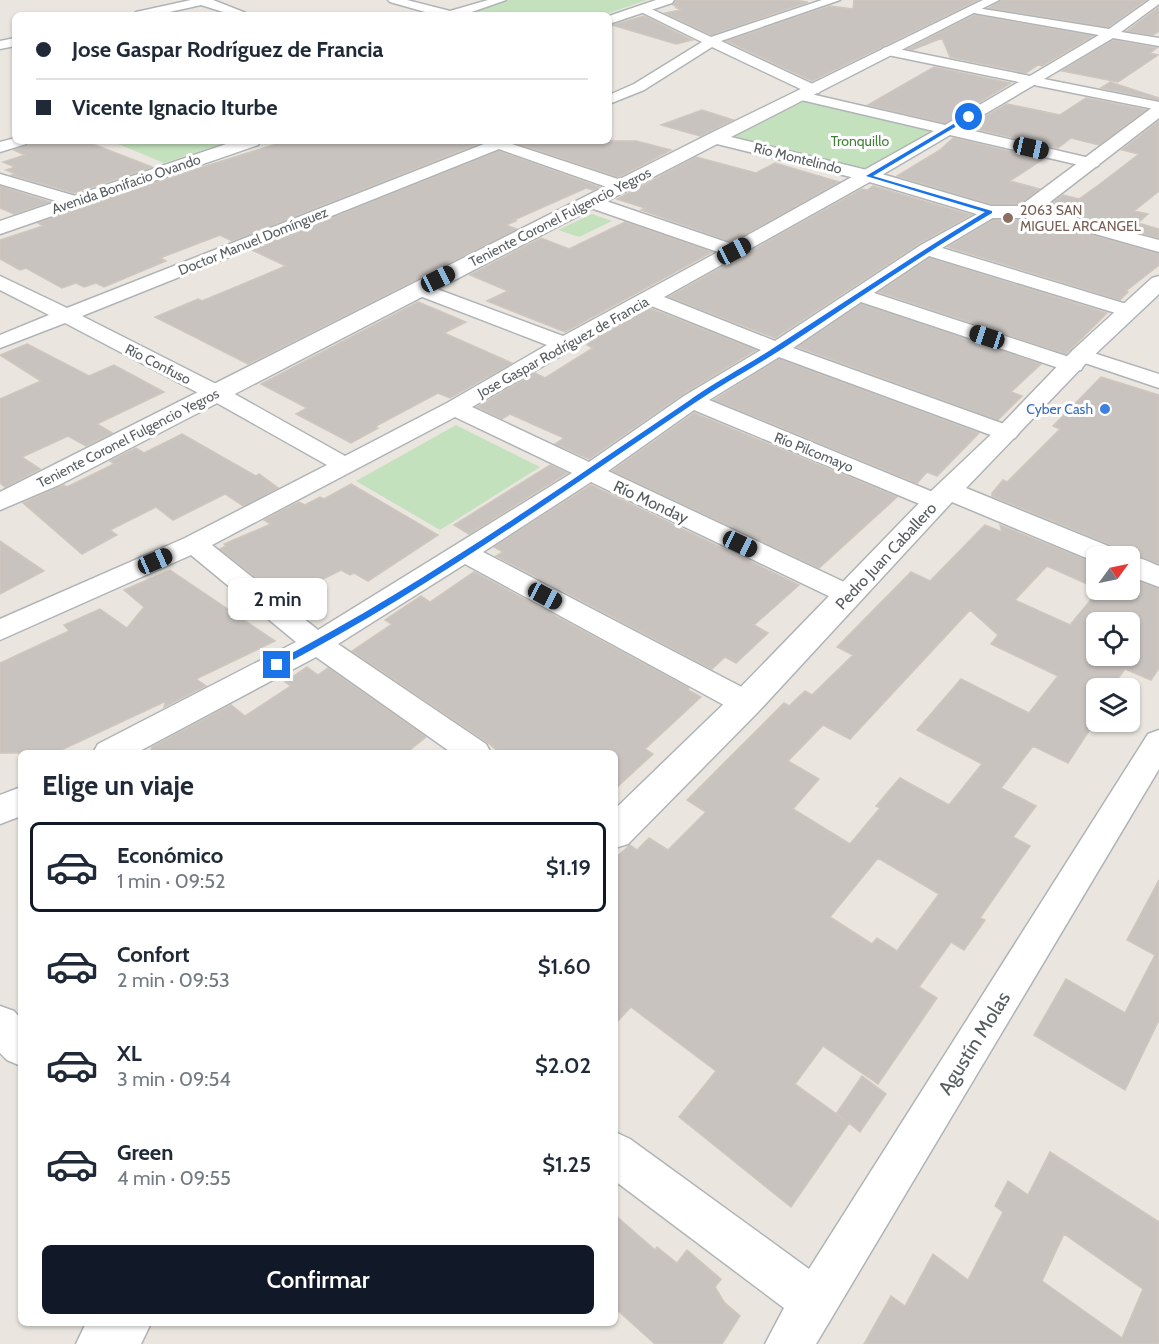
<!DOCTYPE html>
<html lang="es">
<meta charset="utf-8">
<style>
:root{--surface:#fff;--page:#f2f2f3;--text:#1f2937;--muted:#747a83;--line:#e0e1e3;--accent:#111827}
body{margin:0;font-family:Cabin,sans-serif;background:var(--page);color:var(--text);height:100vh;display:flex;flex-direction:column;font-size:22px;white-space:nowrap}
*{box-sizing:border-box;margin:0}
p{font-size:20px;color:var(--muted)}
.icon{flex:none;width:33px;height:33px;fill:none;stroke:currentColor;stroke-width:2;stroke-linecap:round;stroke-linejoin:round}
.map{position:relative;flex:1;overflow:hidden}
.side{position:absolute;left:18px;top:750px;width:600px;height:576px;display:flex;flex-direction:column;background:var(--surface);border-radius:9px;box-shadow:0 2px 4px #0004}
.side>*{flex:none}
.top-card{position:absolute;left:12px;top:12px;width:600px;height:132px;border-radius:9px;box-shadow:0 2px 4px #0004;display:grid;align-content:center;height:132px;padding:0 24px;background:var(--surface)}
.needle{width:39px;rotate:57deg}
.tools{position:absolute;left:1086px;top:546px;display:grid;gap:12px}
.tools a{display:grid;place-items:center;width:54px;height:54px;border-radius:9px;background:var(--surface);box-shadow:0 2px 4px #0004;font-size:30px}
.end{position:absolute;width:27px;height:27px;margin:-14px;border:8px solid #1a73e8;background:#fff;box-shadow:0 0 0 3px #fff}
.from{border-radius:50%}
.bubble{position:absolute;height:42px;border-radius:9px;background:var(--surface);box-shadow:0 2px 4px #0004;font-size:20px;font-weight:600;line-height:42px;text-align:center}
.car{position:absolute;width:18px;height:36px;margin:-18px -9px;border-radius:8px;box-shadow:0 0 4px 2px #0007;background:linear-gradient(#222 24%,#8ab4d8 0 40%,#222 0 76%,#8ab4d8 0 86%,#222 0)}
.top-card b{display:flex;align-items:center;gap:21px;height:57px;font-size:22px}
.top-card b+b{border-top:2px solid var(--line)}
.top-card i{width:15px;height:15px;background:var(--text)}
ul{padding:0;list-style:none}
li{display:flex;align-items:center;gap:18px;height:90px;margin:0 12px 9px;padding:0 12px;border:3px solid transparent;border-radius:9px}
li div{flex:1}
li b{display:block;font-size:22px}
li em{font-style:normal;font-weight:600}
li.current{border-color:var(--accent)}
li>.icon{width:54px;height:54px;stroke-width:1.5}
h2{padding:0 24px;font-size:27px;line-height:72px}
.button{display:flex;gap:12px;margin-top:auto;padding:12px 24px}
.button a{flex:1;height:69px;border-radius:9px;background:var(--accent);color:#fff;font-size:24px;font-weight:600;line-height:69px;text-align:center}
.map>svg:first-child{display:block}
.green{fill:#c4e1bd}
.building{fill:#c8c3bf;stroke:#cfc6be;stroke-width:1.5;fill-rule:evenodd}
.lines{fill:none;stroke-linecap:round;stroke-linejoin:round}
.minor-casing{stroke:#b0b4b7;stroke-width:3}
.tertiary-casing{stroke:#b0b4b7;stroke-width:3}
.secondary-casing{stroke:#afb4b7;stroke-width:3}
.minor{fill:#fff;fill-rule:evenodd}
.tertiary{fill:#fff;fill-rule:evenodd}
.secondary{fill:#fff;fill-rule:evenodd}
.route{fill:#1a73e8}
.education-dot{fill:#8d6e63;stroke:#fff;stroke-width:2}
.shop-dot{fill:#3f7fe0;stroke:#fff;stroke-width:2}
.labels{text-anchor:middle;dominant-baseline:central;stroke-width:6;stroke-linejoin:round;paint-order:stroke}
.far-park-label{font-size:14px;fill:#437e38;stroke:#fff}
.far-street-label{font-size:14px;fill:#585d60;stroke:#fff}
.far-education-label{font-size:14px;fill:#785e54;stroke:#fff;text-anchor:start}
.far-shop-label{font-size:14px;fill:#366cbe;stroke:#fff;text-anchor:end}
.street-label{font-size:16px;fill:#585d60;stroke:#fff}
.near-street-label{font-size:20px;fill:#585d60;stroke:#fff}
</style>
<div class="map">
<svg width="1159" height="1344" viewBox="0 0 1159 1344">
<rect width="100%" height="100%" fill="#eae6df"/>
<path class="green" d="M510,0H647L603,15H460Z
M803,98L937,129L866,172L725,136Z
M111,141H230L164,163Z
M592,214L612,221L579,237L558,230Z
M456,425L540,467L440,530L356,481Z"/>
<path class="building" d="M676,0H793L808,2L711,35L665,13L681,10L675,7H678L673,5Z
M854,0H978L812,81L727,41L830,6L853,9Z
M1001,0H1146L1108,27L989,8Z
M1159,7V31L1153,35L1127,31Z
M974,15L1093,36L1042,66L1038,65L1026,73L950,57L942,38L912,50L908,49Z
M644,16L692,40L676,44L612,25Z
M1113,40L1157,48L1150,53L1158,55L1118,82L1062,71Z
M934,67L1011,83L945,123L868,105Z
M1110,82L1159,98V100L1101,88Z
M1086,98L1146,110L1099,145L1071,138L1058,148L967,127L1007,104L1060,115Z
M702,110L733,120L700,136L661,125Z
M1159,121V191L1134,211L1148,214L1138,223L1159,229V238L1046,208L1063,195L1079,199L1100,184L1139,154L1122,150Z
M953,138L1043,159L1010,181L1040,189L1019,204H991L897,176L940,150Z
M40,141H85L152,167L74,193L12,175L16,174L6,170L15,167L3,162L25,155L14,150Z
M286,141H479L480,143L232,241L220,235L160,258L166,261L104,287L96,283L84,287L76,283L62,288L26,268L20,270L0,259V240L43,226L38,223L190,171Z
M516,141H636L671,150L619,177L516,143Z
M499,151L599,187L593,190L586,188L514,220L516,221L506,225L517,229L248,364L155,317L198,299L202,301L286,266L252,250Z
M696,157L756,173L775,163L839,182L732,242L641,210L645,208L617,199Z
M0,186L50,202L14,214L0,208Z
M873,186L971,215L920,243L775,338L669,297L862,189L867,190Z
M993,220H1025L1053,224L1159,254V265L1126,291L1128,292L1120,300L948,247Z
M625,222L712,252L565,332L487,301L508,291L470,275L541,238L569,249Z
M929,258L1107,313L1066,354L879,292Z
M418,302L466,322L444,333L512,363L450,398L438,393L376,426L378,428L351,443L296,414L307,408L261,384Z
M861,304L1041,364L1011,392L1022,396L998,420L798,347Z
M649,308L756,350L683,394L589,459L555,444L564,438L510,414L502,419L477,407L535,373L545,378L593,348L587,345L589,342Z
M27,344L89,376L114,365L164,392L97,424L112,433L86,446L68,436L22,457L40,469L5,487L0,483V399L41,381L0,355Z
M779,359L979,433L937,476L927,472L917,483L714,400Z
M1101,377L1159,395V564L1136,555L1127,554L1124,556L1119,548L992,496V493L1003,480L1007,482L1060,429L1053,426Z
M694,413L897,497L819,568L612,471Z
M182,434L256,476L259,474L278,488L243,506L225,494L173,520L156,507L110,530L117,535L82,554L23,503L64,485L67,487L114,464L110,461L136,448L144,453Z
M550,465L567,473L469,534L454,525Z
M351,484L438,535L368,581L354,573L350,575L341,570L283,599L220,549L226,546L224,544L271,524L264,520L299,502L305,505L320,497L324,499Z
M591,485L799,585L754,625L768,633L736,663L725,657L712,669L496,556L503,552L494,547Z
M985,525L1002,532L1000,525L1096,564V588L1047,566L1015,600L1070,625L1099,590H1130V578L1159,589V668L1151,680L1125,669L1111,688H1096V720L1068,763L1033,746L1001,788L1036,806L1013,837L1030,846L980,918L985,920L964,950L951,942L919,987L937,998L878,1084L823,1046L795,1084L845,1120L836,1114L862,1076L886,1094L860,1132L849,1123L791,1207L679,1117L716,1071L631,1007L615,1024V858L630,845L637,850L649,838L668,850L706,812L687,800L784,703L789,706L805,691L812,695L853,655L837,647L911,572L930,581ZM970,610L998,635L991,644L1058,676L1029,713L961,679L917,730L982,764L949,805L900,778L876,806L880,808L850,844L793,809L819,779L788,761L823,725L850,739ZM1096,622H1130V656H1096ZM878,858L939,894L897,951L877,938L872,944L830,917Z
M0,541L44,571L0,594Z
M170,570L275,641L196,679L206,686L164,707L166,701L55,753H0V663L69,631L64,625L100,609L127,628L144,607L124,590Z
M474,572L689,688L688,690L701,697L645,749L653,754L615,789V753H500L487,742L352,651L392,624L385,620L421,596L430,602Z
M307,667L318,675L328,668L426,737L406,753H150L152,747L231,705L245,716L291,686L285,682Z
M1159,880V1020L1125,1090L1034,1035L1066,979L1125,1013L1155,955L1127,940Z
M1050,1152L1159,1222V1344H864L891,1296L905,1306L933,1254L968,1280L1003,1212L995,1206L1008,1181L1028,1195ZM1064,1234L1143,1289L1122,1338L1042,1281Z
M615,1215L655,1250L657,1247L677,1263L687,1250L721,1279L715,1287L724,1302L740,1316L722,1344H655L615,1308Z"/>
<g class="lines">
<g class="minor-casing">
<path id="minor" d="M191,0H213L251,15H233L201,5L156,15H134L136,12Z
M388,0H407L450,11L488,0H506L463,15H436L390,2Z
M822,0H840L721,41L819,87L821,90L819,93H809L712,47L644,90L609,104V95L634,84L702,42L639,11V7H647L711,37Z
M1150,0H1159V4L1121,32L1159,38V46L1113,38L1044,79L1159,102V110L1034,85L961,128L1098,160L1100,163L1098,166L1092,168L950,135L875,179L664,297L775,341L921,245L990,207L996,208L999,212L996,216L942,248L1133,306L1136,310L1133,314H1119L929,256L874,293L1072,358L1070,355L1073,350L1081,349L1159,374V388L1082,362L1084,365L1081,370L1073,371L1065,370L861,302L793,348L1015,428L1019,433L1015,438L1007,440L999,438L779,357L709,400L945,497L949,502L945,507L936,510L927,507L694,410L608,471L859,589L863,595L859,601L849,604L839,601L591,482L483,552L757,695L761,703L757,711L746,714L735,711L465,564L338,644L486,744L491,753H452L316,657L136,753H93L98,744L296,642L191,555L0,640V619L185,538L327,465L208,398L65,323L0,348V335L49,315L0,290V276L67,308L484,144L481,141H514L512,144L627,182L629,186L627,190H615L499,149L82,316L224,388L345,456L447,403L547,345L412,293L409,289L412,285H426L563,336L718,252L585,206L582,202L585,198H597L732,244L934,131L797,99L795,96L797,93L802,92L945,125L1019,82L888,55L882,51L883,48L888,47L1030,76L1099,35L974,13L968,9L970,7L1109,29ZM649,305L761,350L684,396L589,462L472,407ZM455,417L572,473L318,630L212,545Z
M15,38V46L0,49V41Z
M15,138V141H29L26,144L0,152V142Z
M0,174L79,197L82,201L79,205L73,206L0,184Z
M1159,730V769L816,1344H765L784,1308L615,1181V1132L630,1139L809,1269L1148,734Z
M21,787V816L0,824V795Z
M0,1006L14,1011L21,1019V1066L7,1060L0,1053Z"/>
</g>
<g class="tertiary-casing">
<path id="tertiary" d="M983,0H999L731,137L875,172L991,206H1020L1153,107L1159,105V118L1041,209L1159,240V252L1053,222L1025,218H990L863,180L717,144L59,485L0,510V492L709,134Z
M1159,276V294L1089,360L966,488L1118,550L1122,556H1096V562L952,502L758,712L628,844L615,848V809L734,694L926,496L998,428L1073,350L1152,278Z
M1127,556C1138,556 1149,562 1159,566V587L1130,576V556Z
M86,1323H151L141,1344H76Z"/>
</g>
<g class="secondary-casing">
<path id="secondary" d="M656,0H674L672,3L609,24V16Z
M235,141H260L258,145L0,234V221Z"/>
</g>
<use href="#minor" class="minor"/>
<use href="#tertiary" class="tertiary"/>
<use href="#secondary" class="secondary"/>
</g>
<path class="route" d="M967,116L972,117L873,176L992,211V213C920,256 852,303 782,349C753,368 722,384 693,404C558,495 425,591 280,667H273V663C418,588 552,493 687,402C715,382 746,366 775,347C845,302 914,255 985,212L866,176Z"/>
<circle class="education-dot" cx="1008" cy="218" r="6"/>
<circle class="shop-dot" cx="1105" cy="409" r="6"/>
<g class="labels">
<g class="far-park-label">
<text x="860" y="141">Tronquillo</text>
</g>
<g class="far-street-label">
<text transform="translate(798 158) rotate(14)">Río Montelindo</text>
<text transform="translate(126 184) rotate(-19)">Avenida Bonifacio Ovando</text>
<text transform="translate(560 217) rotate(-27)">Teniente Coronel Fulgencio Yegros</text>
<text transform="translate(253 241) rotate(-22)">Doctor Manuel Domínguez</text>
<text transform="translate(563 347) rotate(-29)">Jose Gaspar Rodríguez de Francia</text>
<text transform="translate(158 364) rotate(27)">Río Confuso</text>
<text transform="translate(128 438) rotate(-27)">Teniente Coronel Fulgencio Yegros</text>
<text transform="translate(814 452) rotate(22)">Río Pilcomayo</text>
</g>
<g class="far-education-label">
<text x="1020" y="210">2063 SAN<tspan x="1020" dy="16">MIGUEL ARCANGEL</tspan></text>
</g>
<g class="far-shop-label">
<text x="1093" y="409">Cyber Cash</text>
</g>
<g class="street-label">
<text transform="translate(651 502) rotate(25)">Río Monday</text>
<text transform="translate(886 556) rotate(-47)">Pedro Juan Caballero</text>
</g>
<g class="near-street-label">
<text transform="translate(974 1043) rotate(-58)">Agustín Molas</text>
</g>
</g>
</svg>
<div class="tools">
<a><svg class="needle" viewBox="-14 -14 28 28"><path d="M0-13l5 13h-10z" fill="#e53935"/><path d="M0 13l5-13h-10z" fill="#747a83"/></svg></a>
<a><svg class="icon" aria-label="locate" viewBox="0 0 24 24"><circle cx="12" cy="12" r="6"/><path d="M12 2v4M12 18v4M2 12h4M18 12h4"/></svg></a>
<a><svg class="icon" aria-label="layers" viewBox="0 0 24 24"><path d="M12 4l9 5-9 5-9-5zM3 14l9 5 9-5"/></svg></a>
</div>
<i class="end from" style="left:969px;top:117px"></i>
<i class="end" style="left:277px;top:665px"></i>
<div class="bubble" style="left:228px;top:578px;width:99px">2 min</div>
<i class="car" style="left:1031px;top:148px;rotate:103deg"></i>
<i class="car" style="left:734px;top:251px;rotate:62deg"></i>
<i class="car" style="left:438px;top:279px;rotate:63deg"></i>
<i class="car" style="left:987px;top:337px;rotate:288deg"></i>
<i class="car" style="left:740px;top:544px;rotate:115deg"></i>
<i class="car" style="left:155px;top:561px;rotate:66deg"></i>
<i class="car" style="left:545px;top:596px;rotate:118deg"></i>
<div class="top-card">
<b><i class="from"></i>Jose Gaspar Rodríguez de Francia</b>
<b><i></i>Vicente Ignacio Iturbe</b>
</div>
<section class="side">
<h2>Elige un viaje</h2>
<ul>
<li class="current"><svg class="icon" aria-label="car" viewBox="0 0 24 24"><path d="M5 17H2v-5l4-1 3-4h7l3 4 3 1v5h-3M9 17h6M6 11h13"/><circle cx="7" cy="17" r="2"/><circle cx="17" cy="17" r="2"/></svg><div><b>Económico</b><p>1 min · 09:52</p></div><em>$1.19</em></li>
<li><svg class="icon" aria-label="car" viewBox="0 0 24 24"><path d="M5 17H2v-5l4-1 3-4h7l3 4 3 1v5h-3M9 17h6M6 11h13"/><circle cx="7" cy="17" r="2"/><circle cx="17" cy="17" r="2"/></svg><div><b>Confort</b><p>2 min · 09:53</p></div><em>$1.60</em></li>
<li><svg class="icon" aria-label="car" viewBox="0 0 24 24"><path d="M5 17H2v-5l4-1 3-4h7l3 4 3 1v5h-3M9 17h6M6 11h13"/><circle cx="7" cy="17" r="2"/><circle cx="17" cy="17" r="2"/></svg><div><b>XL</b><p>3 min · 09:54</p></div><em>$2.02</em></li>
<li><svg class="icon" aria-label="car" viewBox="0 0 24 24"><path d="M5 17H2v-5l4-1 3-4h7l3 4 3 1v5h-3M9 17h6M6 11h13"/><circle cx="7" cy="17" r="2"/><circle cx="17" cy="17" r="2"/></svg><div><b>Green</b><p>4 min · 09:55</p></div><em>$1.25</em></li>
</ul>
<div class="button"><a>Confirmar</a></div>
</section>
</div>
